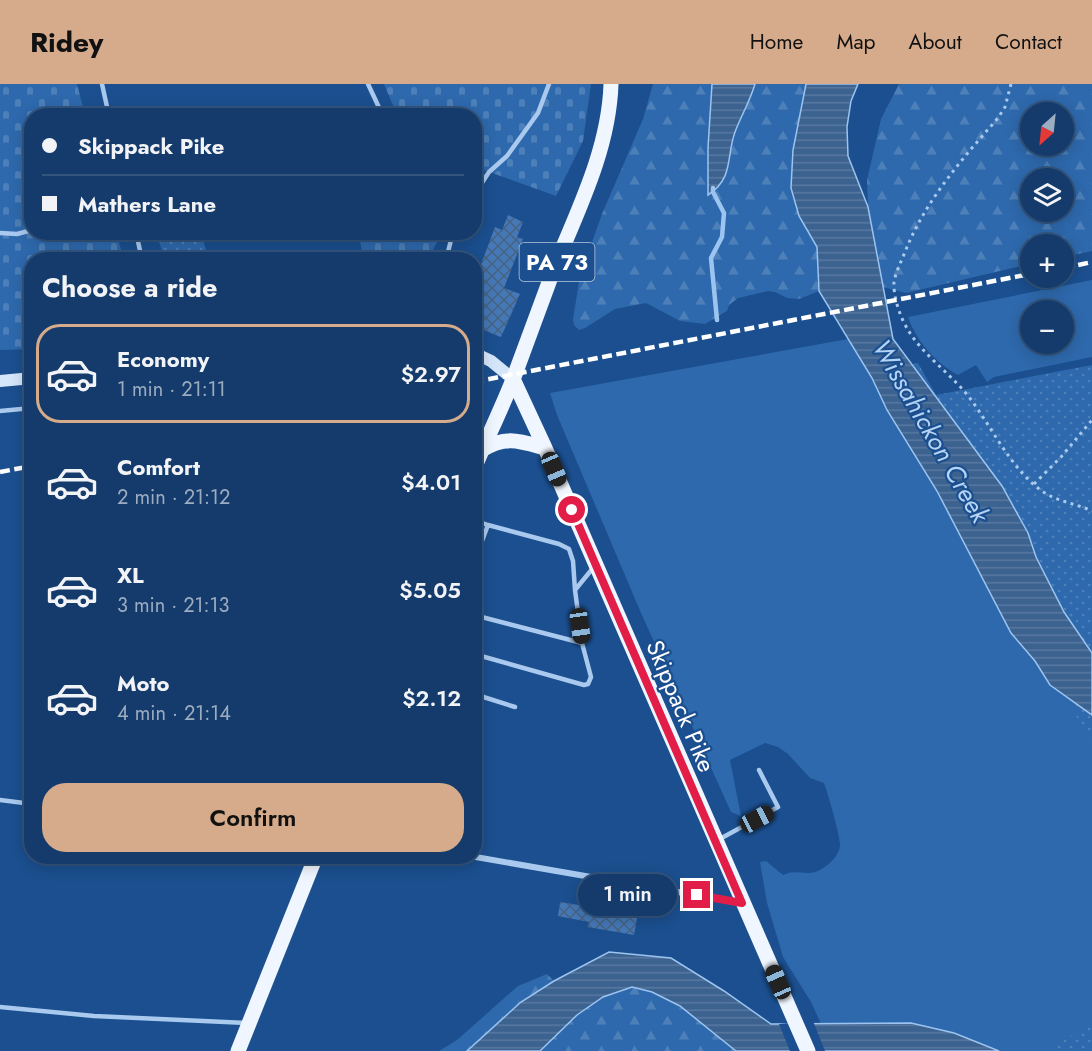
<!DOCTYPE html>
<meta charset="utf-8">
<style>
:root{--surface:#143b6b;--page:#1d4271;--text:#f1f3f6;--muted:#9dadc1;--line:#33557e;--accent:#d6ab8b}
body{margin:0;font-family:Jost,sans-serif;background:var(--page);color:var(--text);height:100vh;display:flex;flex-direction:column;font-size:22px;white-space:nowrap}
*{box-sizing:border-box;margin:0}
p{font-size:20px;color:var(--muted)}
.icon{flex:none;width:33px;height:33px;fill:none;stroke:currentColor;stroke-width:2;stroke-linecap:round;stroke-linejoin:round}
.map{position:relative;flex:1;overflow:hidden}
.sheet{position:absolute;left:24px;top:168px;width:458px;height:612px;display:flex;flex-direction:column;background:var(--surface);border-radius:24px;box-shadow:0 3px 15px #0003,0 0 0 2px var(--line)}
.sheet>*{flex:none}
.top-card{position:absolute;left:24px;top:24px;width:458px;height:132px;border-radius:24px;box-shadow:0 3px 15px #0003,0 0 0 2px var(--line);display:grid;align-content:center;height:132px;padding:0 18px;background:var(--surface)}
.needle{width:39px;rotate:207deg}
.tools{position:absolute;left:1020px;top:18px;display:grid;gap:12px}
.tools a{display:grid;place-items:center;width:54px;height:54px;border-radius:50%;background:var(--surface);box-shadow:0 3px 15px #0003,0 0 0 2px var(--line);font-size:30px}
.end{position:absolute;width:27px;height:27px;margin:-14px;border:8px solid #e11d48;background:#fff;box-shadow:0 0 0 3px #fff}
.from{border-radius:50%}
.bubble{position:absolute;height:42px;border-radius:21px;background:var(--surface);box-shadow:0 3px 15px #0003,0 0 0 2px var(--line);font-size:20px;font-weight:600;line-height:42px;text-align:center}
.car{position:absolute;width:18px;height:36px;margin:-18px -9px;border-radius:8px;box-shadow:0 0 4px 2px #0007;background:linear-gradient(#222 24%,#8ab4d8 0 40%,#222 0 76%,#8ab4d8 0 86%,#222 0)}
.top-card b{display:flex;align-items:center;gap:21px;height:57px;font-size:22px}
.top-card b+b{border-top:2px solid var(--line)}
.top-card i{width:15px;height:15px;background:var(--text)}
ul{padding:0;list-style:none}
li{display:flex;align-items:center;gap:18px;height:99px;margin:0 12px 9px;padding:0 6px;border:3px solid transparent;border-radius:24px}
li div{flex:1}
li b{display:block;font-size:22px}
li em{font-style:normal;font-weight:600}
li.selected{border-color:var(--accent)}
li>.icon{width:54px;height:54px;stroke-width:1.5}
h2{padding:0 18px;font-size:27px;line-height:72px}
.action{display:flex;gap:12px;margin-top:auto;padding:12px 18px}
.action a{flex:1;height:69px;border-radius:24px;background:var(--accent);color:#111;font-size:24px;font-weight:600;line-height:69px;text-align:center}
header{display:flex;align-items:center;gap:36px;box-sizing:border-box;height:84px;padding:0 30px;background:var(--accent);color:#111}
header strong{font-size:28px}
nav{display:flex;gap:33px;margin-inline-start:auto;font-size:21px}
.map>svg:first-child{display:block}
.grass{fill:#2e69ad;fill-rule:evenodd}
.forest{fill:url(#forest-firs);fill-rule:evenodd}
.cemetery{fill:url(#cemetery-stones)}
.park{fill:url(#park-dots)}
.water{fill:url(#water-rules);stroke:#9cc4f0;stroke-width:1.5}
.pier{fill:#1b4f8f}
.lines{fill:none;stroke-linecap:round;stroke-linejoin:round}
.stream{stroke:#9cc4f0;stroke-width:4.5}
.building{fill:url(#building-cross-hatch)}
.path{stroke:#a9c9ee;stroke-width:3;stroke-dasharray:3 4.5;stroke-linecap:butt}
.lane{stroke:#a9c9ee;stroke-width:4.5}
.street{stroke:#a9c9ee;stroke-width:6}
.secondary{stroke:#d6e6fa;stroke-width:12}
.primary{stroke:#f0f6ff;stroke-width:15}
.rail{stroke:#fff;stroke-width:4.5;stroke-dasharray:10 4.5;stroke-linecap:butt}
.route{stroke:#e11d48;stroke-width:8}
.labels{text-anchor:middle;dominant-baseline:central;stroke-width:4.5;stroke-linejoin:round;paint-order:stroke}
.shield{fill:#1b4f8f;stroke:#bbcadd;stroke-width:1.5}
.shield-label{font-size:22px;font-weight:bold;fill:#fff}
.street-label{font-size:24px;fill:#fff;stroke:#1b4f8f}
.water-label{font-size:26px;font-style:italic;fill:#b5d3f5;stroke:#1b4f8f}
</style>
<header>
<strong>Ridey</strong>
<nav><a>Home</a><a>Map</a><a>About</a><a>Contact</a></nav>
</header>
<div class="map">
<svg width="1092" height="967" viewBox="0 0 1092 967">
<defs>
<pattern id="forest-firs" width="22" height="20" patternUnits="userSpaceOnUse" patternTransform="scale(1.5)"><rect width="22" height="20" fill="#2e69ad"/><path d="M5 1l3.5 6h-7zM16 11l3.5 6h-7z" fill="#4d80b9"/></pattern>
<pattern id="cemetery-stones" width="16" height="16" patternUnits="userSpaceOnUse" patternTransform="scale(1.5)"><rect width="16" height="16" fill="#2e69ad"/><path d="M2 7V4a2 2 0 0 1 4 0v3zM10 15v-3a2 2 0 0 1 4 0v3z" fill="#4d80b9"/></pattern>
<pattern id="park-dots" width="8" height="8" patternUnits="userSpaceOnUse" patternTransform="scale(1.5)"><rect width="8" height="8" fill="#2e69ad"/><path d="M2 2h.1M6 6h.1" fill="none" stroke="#4d80b9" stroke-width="1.8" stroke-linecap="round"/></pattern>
<pattern id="water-rules" width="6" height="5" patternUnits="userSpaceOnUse" patternTransform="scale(1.5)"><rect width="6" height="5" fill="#3c6290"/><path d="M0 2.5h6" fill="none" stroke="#597aa1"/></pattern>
<pattern id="building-cross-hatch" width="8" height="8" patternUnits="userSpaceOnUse" patternTransform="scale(1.5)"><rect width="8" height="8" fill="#4478b7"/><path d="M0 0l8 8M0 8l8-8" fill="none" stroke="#486282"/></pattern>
</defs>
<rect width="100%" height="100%" fill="#1b4f8f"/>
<path class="grass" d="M1092,196V273L994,293L987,298L976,281L958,291C935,278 917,258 908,233ZM1030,226H1064V260H1030Z
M848,255L872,294L887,326L937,407L1011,549L1035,577L1050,601L1092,631V965L1089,967H999L911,939L821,940L811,918L783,873L767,819L760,778L766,777L783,791C794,785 804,791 815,788C825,785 838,774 840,762C841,754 828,710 824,699L810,694L788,670L778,663L765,659L730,676L741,732L731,728L641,529L557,331L550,309Z"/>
<path class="forest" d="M653,0H806L793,66L791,104L799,132L817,163L819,207L799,215L787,214L775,208L768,207L738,214L729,221L727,227L705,240L680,237L646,219L615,225L585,244L579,246L574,241L573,235L580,192L602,130L643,35Z
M899,0H1092V167L1064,173V160H1030V180L906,209L883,203L868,123L867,96L881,35ZM1030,28H1064V62H1030ZM1030,94H1064V128H1030Z
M547,890L554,897L521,918L467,967H439L457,956L518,902Z
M632,903L652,908L680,922L736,967H540L577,931L603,913Z"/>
<path class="cemetery" d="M0,0H77L85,31L32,32V148L116,149L124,175L32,176L31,265L0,266Z
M384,0H591L583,57L556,112L481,85L474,94V32L397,31Z
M359,149V148L442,149L430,171L432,176L363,175Z"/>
<path class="park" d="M157,149H200L208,170L195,175H164Z
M918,279L936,311L1092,281V660L880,287Z
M1092,938V967H1047Z"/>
<path class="water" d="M712,0H755C750,17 741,32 735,48C726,73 734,94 708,111V64Z
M806,0H858L851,17L847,43L848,72L868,123L893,255L1002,402L1028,449L1036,473L1064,528L1092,569V631L1050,601L1035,577L1011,549L937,407L887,326L872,294L819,207L817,163L799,132L791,104L793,66Z
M609,868L671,874L724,907L771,940L911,939L954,949L999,967H736L680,922L652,908L632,903L603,913L577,931L540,967H467L521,918L554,897Z"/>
<path class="pier" d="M813,937L825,967H790L779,940Z"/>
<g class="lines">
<path class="stream" d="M713,104V108L724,129L722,153L711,174L717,236"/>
</g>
<path class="building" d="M508,131L523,138L517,153L523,155L504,204L520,210L501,253L478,244L484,230L474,226V199L495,143L502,146Z
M593,815L639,823L634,851L588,843L589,838L558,832L560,818L591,823Z"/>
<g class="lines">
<path class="path" d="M1011,0L1005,23L998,34C962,75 925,117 905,168C901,178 896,187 894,198C893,212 900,233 908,246C924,272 950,289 969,313C992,343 1013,389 1045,409C1060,418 1077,420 1092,427
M1034,400L1061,373L1092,336"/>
<path class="lane" d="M102,0L109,32
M368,0L383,32
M309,32L323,26L342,27L346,32
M474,111L489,88L507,72L538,29L549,0
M136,148L142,176
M0,149L17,150L32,146
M446,176L453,148
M0,327L32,324
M474,436L488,441
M474,478L488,441L559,460L569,465L573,477L575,506
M474,531L582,559
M474,570L584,601L588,600L591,593L582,559L575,506L593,484
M474,610L515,623
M0,716L32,720
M718,756L778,723L759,686
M0,923L94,932L247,939"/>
<path class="street" d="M470,772L741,819"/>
<path class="secondary" d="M474,269L491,277L513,295
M0,297L32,294"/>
<path class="primary" d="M513,295L545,364L808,967
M482,366C505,351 520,357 545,364
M474,385C487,354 502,324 514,293C528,256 541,219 555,182C579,124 609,64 611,0
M238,967L316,772"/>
<path class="rail" d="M1064,184L1092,178
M474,298L1030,190
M0,388L32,382"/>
</g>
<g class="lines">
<path class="route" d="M572,426L742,819L697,811"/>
</g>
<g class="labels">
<rect class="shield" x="519.5" y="159" width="75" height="38" rx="4.5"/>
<g class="shield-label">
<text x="557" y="178">PA 73</text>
</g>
<g class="street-label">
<text transform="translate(681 622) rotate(67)">Skippack Pike</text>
</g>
<g class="water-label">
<text transform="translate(931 347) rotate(60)">Wissahickon Creek</text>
</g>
</g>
</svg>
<div class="tools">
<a><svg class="needle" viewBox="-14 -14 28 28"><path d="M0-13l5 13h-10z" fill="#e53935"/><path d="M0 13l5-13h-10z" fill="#9dadc1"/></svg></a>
<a><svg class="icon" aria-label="layers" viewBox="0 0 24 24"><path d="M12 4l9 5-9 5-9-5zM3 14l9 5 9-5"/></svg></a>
<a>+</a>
<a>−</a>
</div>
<i class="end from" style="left:572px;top:426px"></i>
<i class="end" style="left:697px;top:811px"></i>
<div class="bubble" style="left:578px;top:790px;width:99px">1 min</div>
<i class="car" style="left:554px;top:385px;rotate:157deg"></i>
<i class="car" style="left:580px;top:542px;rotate:172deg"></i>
<i class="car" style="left:757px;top:735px;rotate:62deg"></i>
<i class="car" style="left:778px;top:898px;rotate:336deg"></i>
<div class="top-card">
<b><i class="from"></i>Skippack Pike</b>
<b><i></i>Mathers Lane</b>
</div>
<section class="sheet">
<h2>Choose a ride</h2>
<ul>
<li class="selected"><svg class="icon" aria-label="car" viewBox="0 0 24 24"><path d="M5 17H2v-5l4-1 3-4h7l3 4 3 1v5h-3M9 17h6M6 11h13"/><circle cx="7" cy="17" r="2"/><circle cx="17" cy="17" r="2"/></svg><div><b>Economy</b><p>1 min · 21:11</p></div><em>$2.97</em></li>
<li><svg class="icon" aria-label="car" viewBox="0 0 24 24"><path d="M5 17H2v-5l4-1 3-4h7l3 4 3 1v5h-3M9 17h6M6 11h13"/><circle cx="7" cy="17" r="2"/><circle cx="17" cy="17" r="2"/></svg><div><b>Comfort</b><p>2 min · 21:12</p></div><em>$4.01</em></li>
<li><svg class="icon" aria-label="car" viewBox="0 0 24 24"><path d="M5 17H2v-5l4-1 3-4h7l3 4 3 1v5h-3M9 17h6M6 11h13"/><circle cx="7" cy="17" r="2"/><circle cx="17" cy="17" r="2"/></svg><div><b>XL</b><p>3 min · 21:13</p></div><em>$5.05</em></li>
<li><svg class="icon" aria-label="car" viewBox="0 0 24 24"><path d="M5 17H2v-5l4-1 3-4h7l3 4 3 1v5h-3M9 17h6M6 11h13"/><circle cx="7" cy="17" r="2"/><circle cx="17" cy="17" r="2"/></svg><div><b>Moto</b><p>4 min · 21:14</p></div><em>$2.12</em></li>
</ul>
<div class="action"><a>Confirm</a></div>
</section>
</div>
